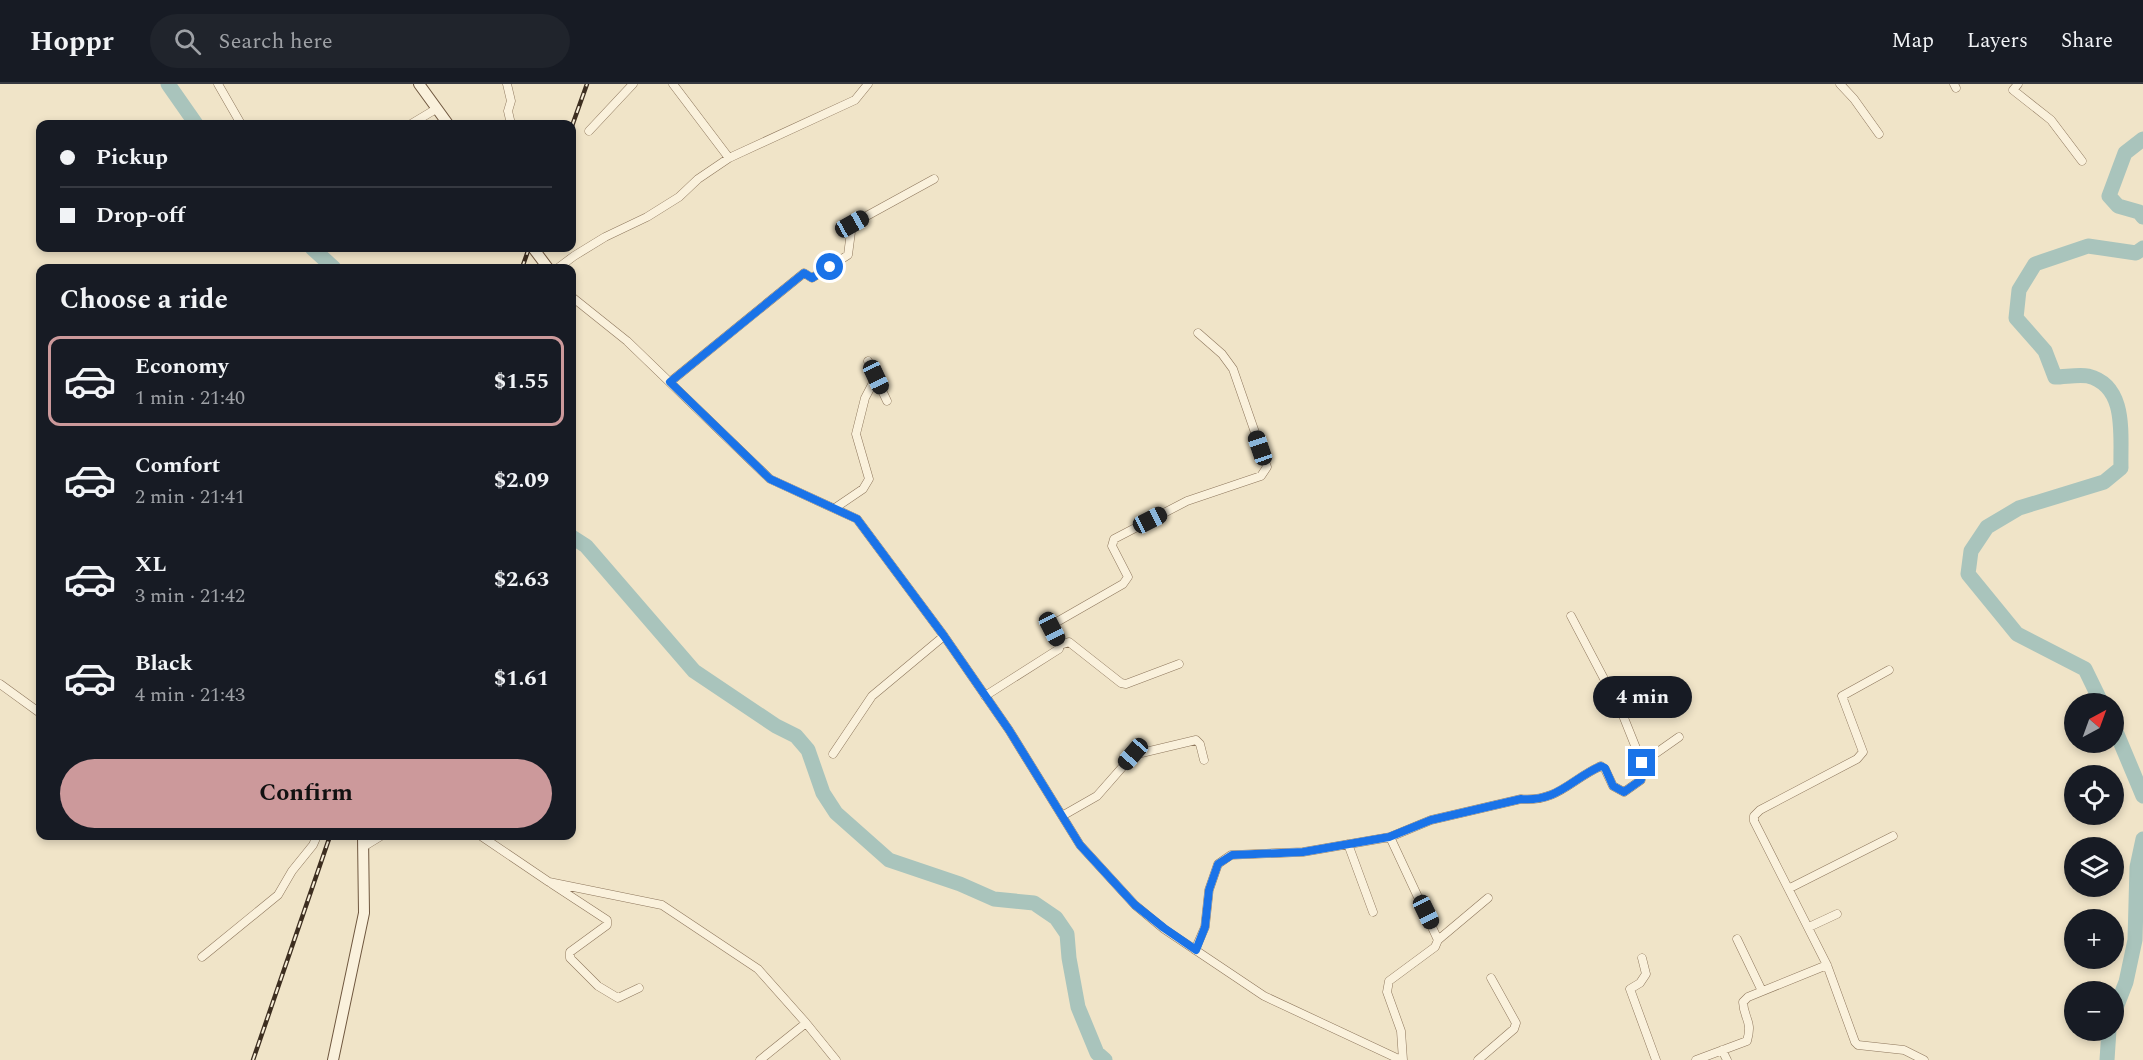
<!DOCTYPE html>
<meta charset="utf-8">
<style>
:root{--surface:#171b24;--page:#20242c;--text:#f1f3f6;--muted:#9ea1a6;--line:#363941;--accent:#cc999b}
body{margin:0;font-family:Spectral,serif;background:var(--page);color:var(--text);height:100vh;display:flex;flex-direction:column;font-size:22px;white-space:nowrap}
*{box-sizing:border-box;margin:0}
p{font-size:20px;color:var(--muted)}
.icon{flex:none;width:33px;height:33px;fill:none;stroke:currentColor;stroke-width:2;stroke-linecap:round;stroke-linejoin:round}
.map{position:relative;flex:1;overflow:hidden}
.sheet{position:absolute;left:36px;top:180px;width:540px;height:576px;display:flex;flex-direction:column;background:var(--surface);border-radius:12px;box-shadow:0 3px 9px #0003}
.sheet>*{flex:none}
.guide{position:absolute;left:36px;top:36px;width:540px;height:132px;border-radius:12px;box-shadow:0 3px 9px #0003;display:grid;align-content:center;height:132px;padding:0 24px;background:var(--surface)}
.needle{width:39px;rotate:41deg}
.fabs{position:absolute;left:2064px;top:609px;display:grid;gap:12px}
.fabs a{display:grid;place-items:center;width:60px;height:60px;border-radius:50%;background:var(--surface);box-shadow:0 3px 9px #0003;font-size:30px}
.end{position:absolute;width:27px;height:27px;margin:-14px;border:8px solid #1a73e8;background:#fff;box-shadow:0 0 0 3px #fff}
.from{border-radius:50%}
.bubble{position:absolute;height:42px;border-radius:21px;background:var(--surface);box-shadow:0 3px 9px #0003;font-size:20px;font-weight:700;line-height:42px;text-align:center}
.car{position:absolute;width:18px;height:36px;margin:-18px -9px;border-radius:8px;box-shadow:0 0 4px 2px #0007;background:linear-gradient(#222 24%,#8ab4d8 0 40%,#222 0 76%,#8ab4d8 0 86%,#222 0)}
.guide b{display:flex;align-items:center;gap:21px;height:57px;font-size:22px}
.guide b+b{border-top:2px solid var(--line)}
.guide i{width:15px;height:15px;background:var(--text)}
ul{padding:0;list-style:none}
li{display:flex;align-items:center;gap:18px;height:90px;margin:0 12px 9px;padding:0 12px;border:3px solid transparent;border-radius:12px}
li div{flex:1}
li b{display:block;font-size:22px}
li em{font-style:normal;font-weight:700}
li.selected{border-color:var(--accent)}
li>.icon{width:54px;height:54px;stroke-width:1.5}
h2{padding:0 24px;font-size:27px;line-height:72px}
.cta{display:flex;gap:12px;margin-top:auto;padding:12px 24px}
.cta a{flex:1;height:69px;border-radius:36px;background:var(--accent);color:#111;font-size:24px;font-weight:700;line-height:69px;text-align:center}
header{display:flex;align-items:center;gap:36px;box-sizing:border-box;height:84px;padding:0 30px;background:var(--surface);border-bottom:2px solid var(--line)}
header strong{font-size:28px}
nav{display:flex;gap:33px;margin-inline-start:auto;font-size:21px}
.search{width:420px;height:54px;background:var(--page);display:flex;align-items:center;gap:15px;box-sizing:border-box;padding:0 21px;border-radius:33px;color:var(--muted);font-size:22px}
.map>svg:first-child{display:block}
.lines{fill:none;stroke-linecap:round;stroke-linejoin:round}
.river{stroke:#a9c4bc;stroke-width:15}
.street-casing{stroke:#8d765c;stroke-width:9}
.secondary-casing{stroke:#6f573f;stroke-width:12}
.street{stroke:#faf1dc;stroke-width:8}
.secondary{stroke:#faf1dc;stroke-width:10}
.rail-casing{stroke:#3d2e20;stroke-width:4.5}
.rail{stroke:#f7eed8;stroke-width:2;stroke-dasharray:7;stroke-linecap:butt}
.route{stroke:#1a73e8;stroke-width:8}
</style>
<header>
<strong>Hoppr</strong>
<div class="search"><svg class="icon" aria-label="search" viewBox="0 0 24 24"><circle cx="10" cy="10" r="6"/><path d="M15 15l6 6"/></svg>Search here</div>
<nav><a>Map</a><a>Layers</a><a>Share</a></nav>
</header>
<div class="map">
<svg width="2143" height="976" viewBox="0 0 2143 976">
<rect width="100%" height="100%" fill="#f0e4c8"/>
<g class="lines">
<path class="river" d="M168,0L196,40
M2143,55L2125,69L2109,112L2118,122L2139,128L2143,133
M312,164L334,184
M572,453L586,462L694,587L776,642L796,652L808,666L823,709L836,729L889,776L960,800L994,815L1034,819L1056,834L1067,850L1069,874L1078,923L1097,969L1105,976
M2102,620L2085,585L2017,550L1968,490L1971,467L1987,443L2019,424L2104,398L2121,384C2120,352 2128,302 2088,292C2079,290 2065,293 2055,293L2045,267L2016,234L2019,206L2035,180L2088,162L2136,169L2143,164
M2114,643L2143,712
M2114,929L2126,898L2135,856L2137,783L2143,755
M2107,976L2109,946"/>
<g class="street-casing">
<path id="street" d="M218,0L241,40
M507,0L511,17L508,27L511,40
M673,0L729,74
M1840,0L1854,15L1879,50
M1954,0L1956,4
M2018,0L2013,6L2051,36L2082,77
M411,40L436,25
M589,47L633,0
M558,184L574,172L605,153L647,133L679,113L698,95L729,74L855,16L868,0
M572,213L627,257L770,395L857,435L944,552L1009,646L1080,761L1135,821L1164,845L1264,912L1401,976
M868,277L887,317
M670,298L804,189L812,194L848,171L852,140L934,95
M835,424L863,405L869,395L856,350L865,314L876,293
M1571,532L1622,629L1642,679
M1060,561L1069,558L1121,599L1126,600L1179,580
M1889,586L1842,612L1863,668L1857,675L1760,726L1754,732V737L1827,881L1855,958L1858,961L1904,966L1924,976
M0,600L40,629
M985,612L1059,565L1060,561L1052,545L1055,539L1123,500L1128,493L1112,462L1114,455L1187,417L1261,392L1267,383L1233,285L1222,270L1198,249
M833,670L872,612L944,552
M1062,732L1097,712L1133,671L1196,656L1200,660L1204,676
M481,752L549,798L662,821L758,885L806,939L836,976
M1348,760L1373,828
M363,763L381,752
M552,800L607,836V841L570,868V874L598,902L618,914L639,904
M1790,804L1893,752
M1809,843L1837,830
M1737,855L1762,907
M1438,856L1488,814
M1195,866L1205,843L1209,806L1218,780L1231,771L1303,768L1390,753
M202,873L278,811L292,787L313,761L317,752
M1642,874L1646,890L1640,899L1630,905L1656,976
M1722,966L1727,976
M760,976L806,939
M1403,976L1401,947L1387,908L1389,897L1435,863L1438,856L1390,753L1431,736L1521,715C1558,718 1571,695 1601,682L1605,685L1613,702L1624,708L1641,696L1642,679L1679,653
M1478,976L1514,945L1516,939L1491,894
M1696,976L1747,957C1753,936 1744,936 1743,918L1748,913L1827,881"/>
</g>
<g class="secondary-casing">
<path id="secondary" d="M419,0L448,40
M533,164L548,184
M333,976L364,829L363,752"/>
</g>
<use href="#street" class="street"/>
<use href="#secondary" class="secondary"/>
<g class="rail-casing">
<path id="rail" d="M572,42L587,0
M522,184L529,164
M253,976L330,752"/>
</g>
<use href="#rail" class="rail"/>
</g>
<g class="lines">
<path class="route" d="M830,183L812,194L804,189L670,298L770,395L857,435L944,552L1009,646L1080,761L1135,821L1164,844L1196,866L1205,843L1209,806L1218,780L1232,771L1303,768L1389,753L1431,736L1521,715C1558,718 1571,695 1601,682L1605,684L1613,702L1624,708L1641,696L1642,679"/>
</g>
</svg>
<div class="fabs">
<a><svg class="needle" viewBox="-14 -14 28 28"><path d="M0-13l5 13h-10z" fill="#e53935"/><path d="M0 13l5-13h-10z" fill="#9ea1a6"/></svg></a>
<a><svg class="icon" aria-label="locate" viewBox="0 0 24 24"><circle cx="12" cy="12" r="6"/><path d="M12 2v4M12 18v4M2 12h4M18 12h4"/></svg></a>
<a><svg class="icon" aria-label="layers" viewBox="0 0 24 24"><path d="M12 4l9 5-9 5-9-5zM3 14l9 5 9-5"/></svg></a>
<a>+</a>
<a>−</a>
</div>
<i class="end from" style="left:830px;top:183px"></i>
<i class="end" style="left:1642px;top:679px"></i>
<div class="bubble" style="left:1593px;top:592px;width:99px">4 min</div>
<i class="car" style="left:852px;top:140px;rotate:61deg"></i>
<i class="car" style="left:876px;top:293px;rotate:155deg"></i>
<i class="car" style="left:1260px;top:364px;rotate:341deg"></i>
<i class="car" style="left:1150px;top:436px;rotate:63deg"></i>
<i class="car" style="left:1052px;top:545px;rotate:153deg"></i>
<i class="car" style="left:1133px;top:670px;rotate:221deg"></i>
<i class="car" style="left:1426px;top:828px;rotate:154deg"></i>
<div class="guide">
<b><i class="from"></i>Pickup</b>
<b><i></i>Drop-off</b>
</div>
<section class="sheet">
<h2>Choose a ride</h2>
<ul>
<li class="selected"><svg class="icon" aria-label="car" viewBox="0 0 24 24"><path d="M5 17H2v-5l4-1 3-4h7l3 4 3 1v5h-3M9 17h6M6 11h13"/><circle cx="7" cy="17" r="2"/><circle cx="17" cy="17" r="2"/></svg><div><b>Economy</b><p>1 min · 21:40</p></div><em>$1.55</em></li>
<li><svg class="icon" aria-label="car" viewBox="0 0 24 24"><path d="M5 17H2v-5l4-1 3-4h7l3 4 3 1v5h-3M9 17h6M6 11h13"/><circle cx="7" cy="17" r="2"/><circle cx="17" cy="17" r="2"/></svg><div><b>Comfort</b><p>2 min · 21:41</p></div><em>$2.09</em></li>
<li><svg class="icon" aria-label="car" viewBox="0 0 24 24"><path d="M5 17H2v-5l4-1 3-4h7l3 4 3 1v5h-3M9 17h6M6 11h13"/><circle cx="7" cy="17" r="2"/><circle cx="17" cy="17" r="2"/></svg><div><b>XL</b><p>3 min · 21:42</p></div><em>$2.63</em></li>
<li><svg class="icon" aria-label="car" viewBox="0 0 24 24"><path d="M5 17H2v-5l4-1 3-4h7l3 4 3 1v5h-3M9 17h6M6 11h13"/><circle cx="7" cy="17" r="2"/><circle cx="17" cy="17" r="2"/></svg><div><b>Black</b><p>4 min · 21:43</p></div><em>$1.61</em></li>
</ul>
<div class="cta"><a>Confirm</a></div>
</section>
</div>
